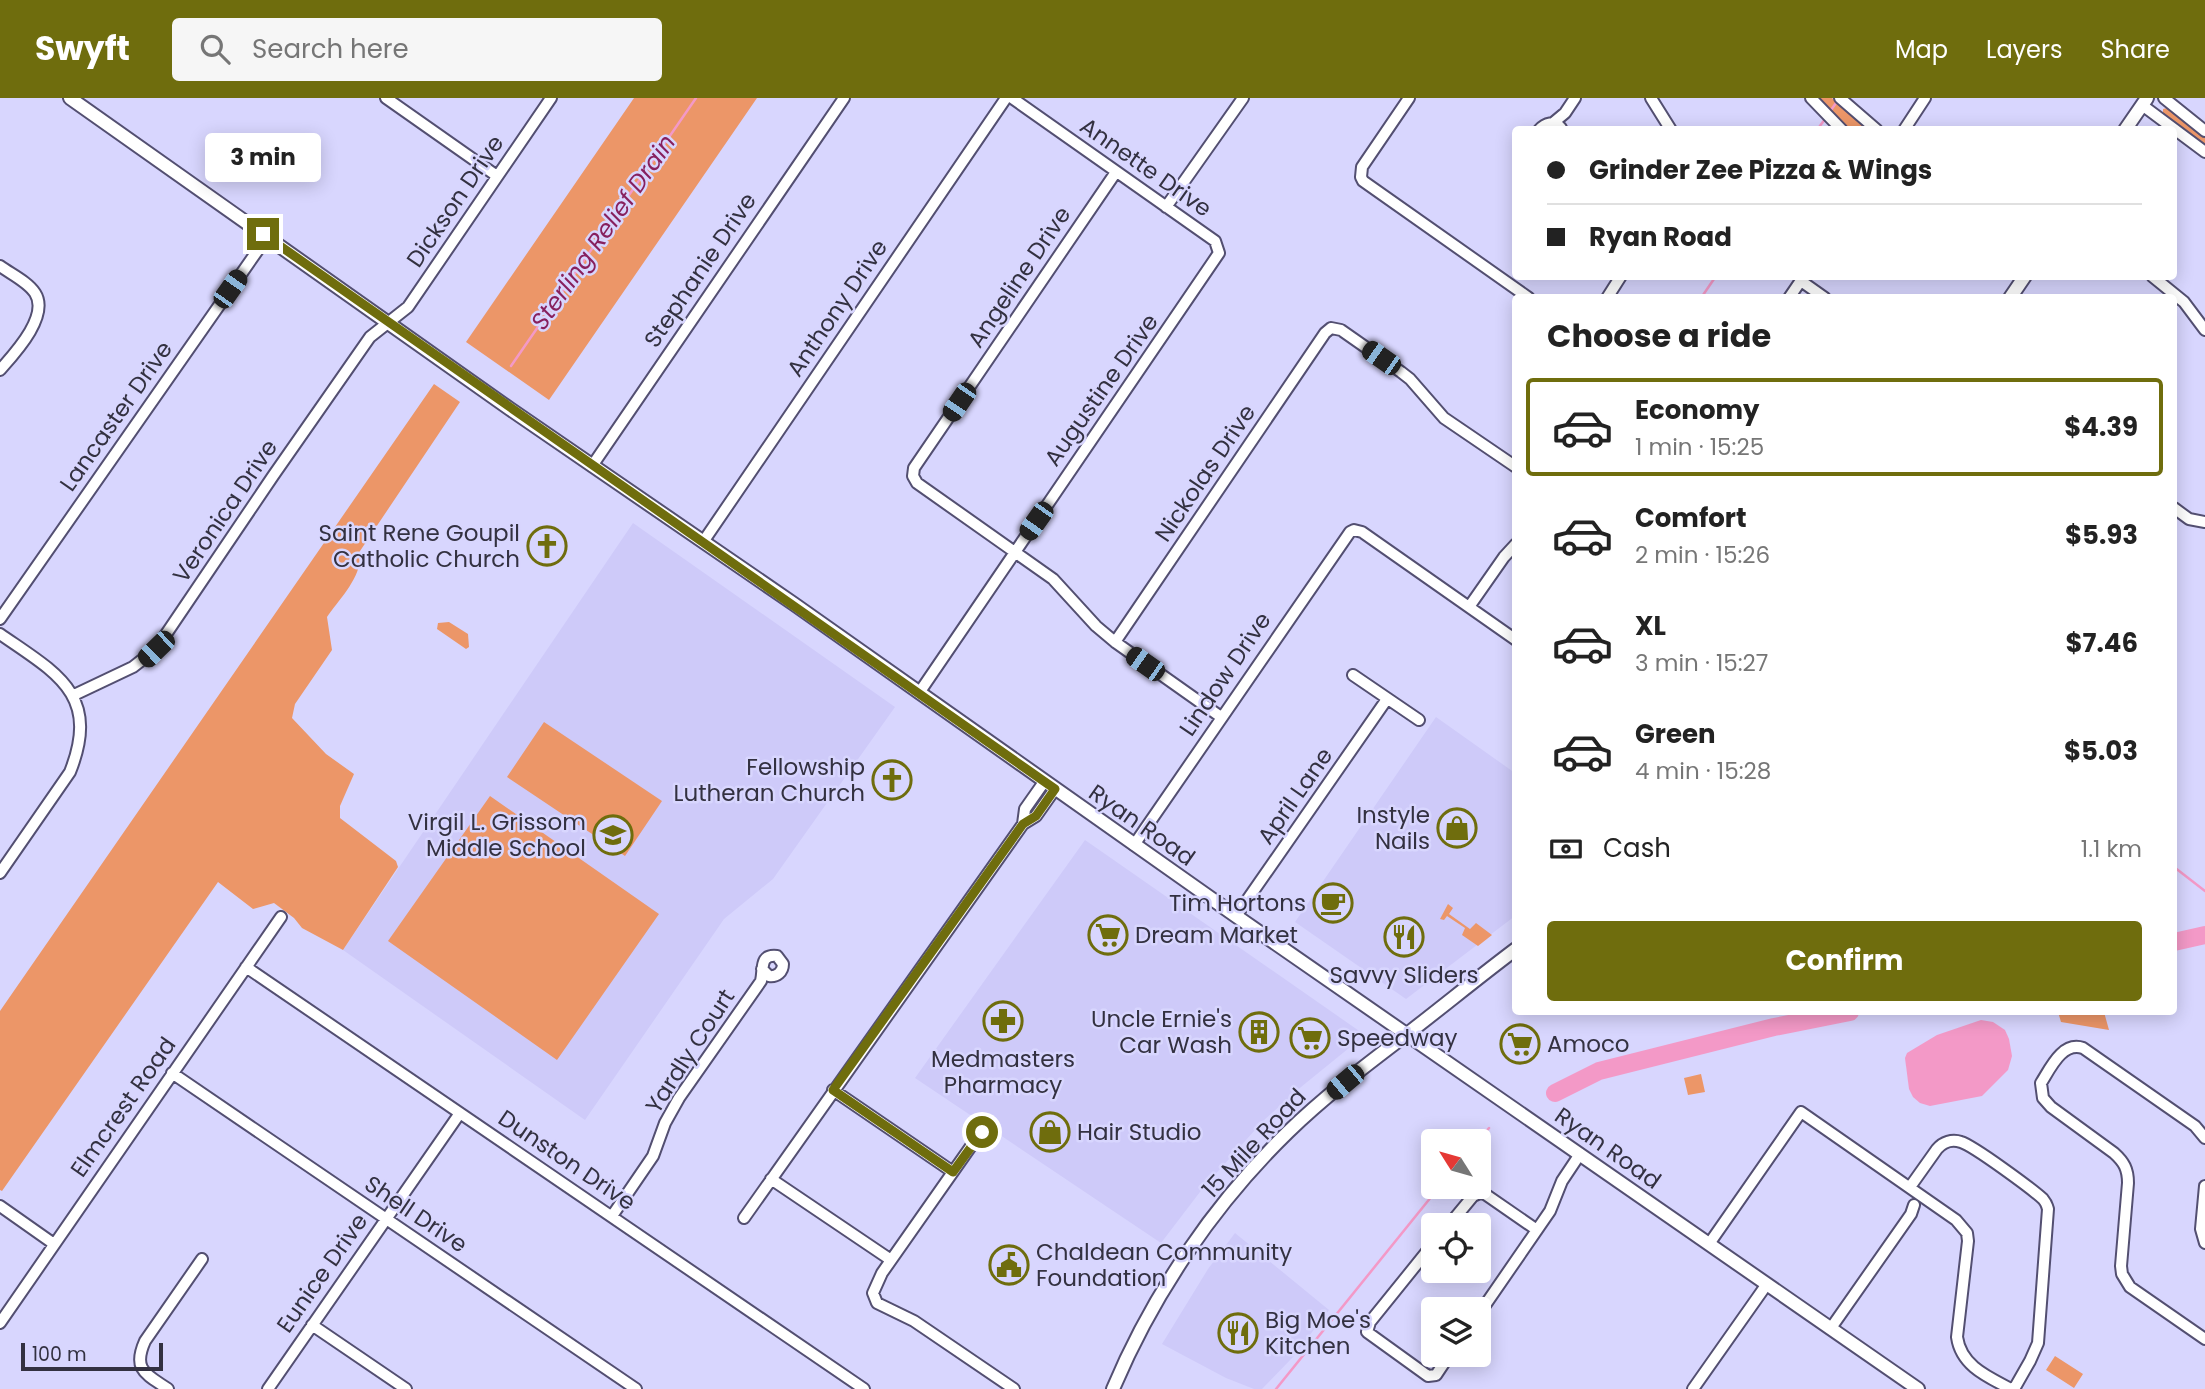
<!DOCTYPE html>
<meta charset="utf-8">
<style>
:root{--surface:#fff;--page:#f6f6f6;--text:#222;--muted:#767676;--line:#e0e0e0;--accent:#6f6d0d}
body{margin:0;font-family:Poppins,sans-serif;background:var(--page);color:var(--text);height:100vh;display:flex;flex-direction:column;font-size:26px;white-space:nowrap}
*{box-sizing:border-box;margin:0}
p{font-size:23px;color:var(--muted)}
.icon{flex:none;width:38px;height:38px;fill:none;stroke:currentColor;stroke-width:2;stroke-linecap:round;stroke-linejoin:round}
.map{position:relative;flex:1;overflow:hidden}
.drawer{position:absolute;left:1512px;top:196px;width:665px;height:721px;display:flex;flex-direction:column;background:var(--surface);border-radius:7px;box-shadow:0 4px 18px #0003}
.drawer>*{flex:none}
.top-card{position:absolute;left:1512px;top:28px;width:665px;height:154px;border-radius:7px;box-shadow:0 4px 18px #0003;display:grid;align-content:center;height:154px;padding:0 35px;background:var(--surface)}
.needle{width:46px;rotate:307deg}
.buttons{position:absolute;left:1421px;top:1031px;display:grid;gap:14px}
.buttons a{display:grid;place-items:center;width:70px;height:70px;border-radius:7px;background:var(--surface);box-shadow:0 4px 18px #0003;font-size:35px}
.scale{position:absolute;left:21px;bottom:18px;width:142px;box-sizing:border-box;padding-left:7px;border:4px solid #333141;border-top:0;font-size:19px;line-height:24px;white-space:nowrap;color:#333141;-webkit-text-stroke:5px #d8d6fe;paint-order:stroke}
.end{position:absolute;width:32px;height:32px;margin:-16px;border:9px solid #6f6d0d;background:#fff;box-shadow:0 0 0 4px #fff}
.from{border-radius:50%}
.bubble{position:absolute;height:49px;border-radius:7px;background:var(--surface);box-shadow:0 4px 18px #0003;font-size:23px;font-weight:700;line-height:49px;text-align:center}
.car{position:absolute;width:21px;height:42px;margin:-21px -10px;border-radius:9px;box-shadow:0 0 5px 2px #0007;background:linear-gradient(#222 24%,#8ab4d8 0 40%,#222 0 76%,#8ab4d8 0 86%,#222 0)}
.top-card b{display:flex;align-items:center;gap:24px;height:66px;font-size:26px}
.top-card b+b{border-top:2px solid var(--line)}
.top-card i{width:18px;height:18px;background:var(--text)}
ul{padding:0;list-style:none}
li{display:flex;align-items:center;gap:21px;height:98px;margin:0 14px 10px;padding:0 21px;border:4px solid transparent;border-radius:7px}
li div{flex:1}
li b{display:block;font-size:26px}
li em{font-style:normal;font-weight:700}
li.on{border-color:var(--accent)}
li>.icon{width:63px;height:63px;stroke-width:1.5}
h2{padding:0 35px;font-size:32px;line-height:84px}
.pay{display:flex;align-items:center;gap:18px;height:77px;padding:0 35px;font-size:26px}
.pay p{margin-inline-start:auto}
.cta{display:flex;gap:14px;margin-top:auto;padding:14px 35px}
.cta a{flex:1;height:80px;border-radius:7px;background:var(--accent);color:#fff;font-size:28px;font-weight:700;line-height:80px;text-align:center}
header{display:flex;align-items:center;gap:42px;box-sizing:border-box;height:98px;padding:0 35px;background:var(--accent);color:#fff}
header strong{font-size:33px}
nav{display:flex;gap:38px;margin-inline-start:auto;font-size:24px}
.search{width:490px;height:63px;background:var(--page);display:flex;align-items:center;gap:18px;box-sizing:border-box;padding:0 24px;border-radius:7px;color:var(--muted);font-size:26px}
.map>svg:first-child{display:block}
.built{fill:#cecaf9}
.green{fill:#ec9668}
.water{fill:#f399c7}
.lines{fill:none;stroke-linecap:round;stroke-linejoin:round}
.stream{stroke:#f399c7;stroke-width:2.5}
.river{stroke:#f399c7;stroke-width:18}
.minor-casing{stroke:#534f71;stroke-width:14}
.major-casing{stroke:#534f71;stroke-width:16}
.minor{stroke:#fff;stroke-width:10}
.major{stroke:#fff;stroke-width:12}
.route{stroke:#6f6d0d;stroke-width:9}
.labels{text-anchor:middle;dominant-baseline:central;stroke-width:5;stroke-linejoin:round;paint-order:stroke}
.street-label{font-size:23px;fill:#333141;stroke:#d8d6fe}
.poi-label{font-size:23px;fill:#333141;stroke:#d8d6fe;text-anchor:end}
.water-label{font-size:24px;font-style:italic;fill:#87205e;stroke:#d8d6fe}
</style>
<header>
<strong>Swyft</strong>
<div class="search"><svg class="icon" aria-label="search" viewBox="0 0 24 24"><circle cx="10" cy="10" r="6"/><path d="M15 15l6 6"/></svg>Search here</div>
<nav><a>Map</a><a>Layers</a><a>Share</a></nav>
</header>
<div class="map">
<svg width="2205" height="1291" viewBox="0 0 2205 1291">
<rect width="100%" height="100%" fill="#d8d6fe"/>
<path class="built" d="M633,425L895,609L773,781L724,821L585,1022L343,852Z
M1436,619L1515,675V818L1406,901L1295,824Z
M1085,742L1365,937L1301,989L1263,1023L1203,1090L1161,1145L915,980Z
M1235,1135L1329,1212L1293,1259L1262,1291H1254L1226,1280L1162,1246L1208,1171Z"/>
<path class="green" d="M634,0H757L549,302L466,244Z
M1818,0H1832L1868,31H1850Z
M2167,10L2205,40V47L2163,15V11Z
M434,286L460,304L358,456C366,474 338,503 327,519L332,552L295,606L292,620L326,656L354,676L340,708V720L396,763L398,769L343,852L302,830L294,820L274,805L253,811L218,784L2,1093L0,1092V913Z
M449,524L468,536L469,549L466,551L437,531L438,525Z
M544,624L662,703L625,758L507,679Z
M490,698L659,816L557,962L388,843Z
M1448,806L1453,810L1449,816L1470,831L1476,825L1492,837L1478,848L1462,837L1465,830L1447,818L1444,822L1440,821Z
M2058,914H2104L2109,932L2061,924Z
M1701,976L1705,994L1688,997L1684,980Z
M2055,1258L2083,1276L2074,1290L2046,1272Z"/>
<path class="water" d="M1981,922L1993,924L2005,932L2009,941L2012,958L2008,972L1982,998L1930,1008L1920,1005L1913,999L1909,991L1905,960L1907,955L1937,937Z"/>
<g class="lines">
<path class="stream" d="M1831,12L1836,5
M1817,32L1825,21
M1701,200L1716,178
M511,268L696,0
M2174,769L2205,793
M1478,1043L1489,1030
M1276,1291L1440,1088"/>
<path class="river" d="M2174,844L2205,837
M1555,995L1599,973L1774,929L1850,914"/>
<g class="minor-casing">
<path id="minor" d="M386,0L497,78
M1409,0L1362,69L1361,79L1363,83L1529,200
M1651,0L1671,32
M1811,0L1842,32
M1840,0L1877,32
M2164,0L2205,33
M2142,7L2205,54
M1553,25L1565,15L1575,0
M1539,32C1545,25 1555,22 1561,30
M1904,32L1925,0
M1116,74L914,370L913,378L917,385L1053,481L1096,528L1115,544L1221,619
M1166,109L1243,0
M0,168C11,176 28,184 35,195C50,218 14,256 0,272
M2152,178L2184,204L2205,232
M1801,183L1825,200
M1607,200L1621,178
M1789,200L1804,178
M592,368L844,0
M2174,410L2189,421L2205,424
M703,444L1006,0
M1469,509L1504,459L1516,446
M0,521L267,139
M0,536C56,575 101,596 70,674L0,775
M1115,544L1325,235L1331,230L1341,232L1401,274L1410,281L1444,320L1516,369
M1353,577L1419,622
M919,595L1219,155L1215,143L1012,0
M74,597L133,569L156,551L273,378L370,239L408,209L551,0
M1023,726L1025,711L1044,684
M1134,747L1350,434L1354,432L1362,434L1516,542
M1236,818L1387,601
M246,869L864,1291
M172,975L636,1291
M833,992L953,1074
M981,1034L882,1175L873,1195L877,1205L914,1223L1014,1291
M2205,1040L2195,1028L2083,950C2062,943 2050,971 2041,985L2043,1000L2051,1009L2114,1055C2124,1064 2128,1071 2128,1085L2121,1168L2122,1176L2130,1189L2205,1241
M771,1081L891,1162
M2205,1088L2201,1131L2205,1145
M1910,1089L1937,1051C1943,1044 1952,1041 1961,1044C1974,1048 2032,1091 2043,1101C2047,1106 2046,1105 2048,1111L2038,1245L2030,1263L2014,1291
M0,1108L54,1146
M612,1118L653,1058L665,1025L679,1000L761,883C764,871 759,856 777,858L783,866C783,874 777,879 769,878L762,871
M744,1120L1023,726L1036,718L1055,691
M1449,1127L1473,1098L1482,1094L1537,1132
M1433,1146L1370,1224L1367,1234L1428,1278L1436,1277L1450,1256
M1709,1146L1801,1014L1956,1122L1967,1135L1968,1143L1957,1239C1961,1268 1988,1279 2011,1291
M1479,1216L1550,1113L1562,1083L1580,1056
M0,1225L281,819
M312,1227L406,1291
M1831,1230L1911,1116L1914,1107
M168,1291C146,1276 132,1272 145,1243L202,1161
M268,1291L460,1015
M1693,1291L1767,1186"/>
</g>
<g class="major-casing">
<path id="major" d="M70,0L510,311L794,506L1236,818L1918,1291
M2125,32L2147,0
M2010,200L2025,178
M1113,1291C1153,1196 1214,1106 1288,1034C1326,997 1369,965 1411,933C1446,906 1480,878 1516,851"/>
</g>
<use href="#minor" class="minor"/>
<use href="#major" class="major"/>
</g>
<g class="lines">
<path class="route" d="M263,136L1055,691L1036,718L1023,726L833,992L953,1074L982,1034"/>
</g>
<defs>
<g id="church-ring" transform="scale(2.0125)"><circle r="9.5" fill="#d8d6fe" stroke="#6f6d0d" stroke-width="1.5"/><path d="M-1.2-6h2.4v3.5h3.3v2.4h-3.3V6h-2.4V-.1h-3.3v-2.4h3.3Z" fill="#6f6d0d"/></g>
<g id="shop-ring" transform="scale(2.0125)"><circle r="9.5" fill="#d8d6fe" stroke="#6f6d0d" stroke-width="1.5"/><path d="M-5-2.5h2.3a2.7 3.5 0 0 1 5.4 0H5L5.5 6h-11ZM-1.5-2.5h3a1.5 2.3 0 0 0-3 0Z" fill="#6f6d0d"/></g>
<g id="school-ring" transform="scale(2.0125)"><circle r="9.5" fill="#d8d6fe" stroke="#6f6d0d" stroke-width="1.5"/><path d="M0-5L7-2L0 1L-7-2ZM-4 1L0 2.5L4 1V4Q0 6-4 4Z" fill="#6f6d0d"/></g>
<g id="cafe-ring" transform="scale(2.0125)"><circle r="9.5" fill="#d8d6fe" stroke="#6f6d0d" stroke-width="1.5"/><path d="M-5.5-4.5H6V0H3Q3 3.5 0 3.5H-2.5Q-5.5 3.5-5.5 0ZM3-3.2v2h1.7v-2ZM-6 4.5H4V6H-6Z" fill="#6f6d0d"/></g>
<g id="supermarket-ring" transform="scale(2.0125)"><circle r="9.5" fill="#d8d6fe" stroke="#6f6d0d" stroke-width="1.5"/><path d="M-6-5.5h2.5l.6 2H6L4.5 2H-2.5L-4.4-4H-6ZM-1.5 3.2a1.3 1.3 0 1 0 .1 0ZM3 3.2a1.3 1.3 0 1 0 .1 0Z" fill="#6f6d0d"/></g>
<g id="restaurant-ring" transform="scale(2.0125)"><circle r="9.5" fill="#d8d6fe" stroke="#6f6d0d" stroke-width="1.5"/><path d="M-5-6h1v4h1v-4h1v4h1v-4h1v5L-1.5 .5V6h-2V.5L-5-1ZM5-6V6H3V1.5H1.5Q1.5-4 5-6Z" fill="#6f6d0d"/></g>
<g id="pharmacy-ring" transform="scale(2.0125)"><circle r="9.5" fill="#d8d6fe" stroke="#6f6d0d" stroke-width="1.5"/><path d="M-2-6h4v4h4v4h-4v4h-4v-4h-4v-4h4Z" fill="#6f6d0d"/></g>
<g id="building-ring" transform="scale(2.0125)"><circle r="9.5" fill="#d8d6fe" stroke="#6f6d0d" stroke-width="1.5"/><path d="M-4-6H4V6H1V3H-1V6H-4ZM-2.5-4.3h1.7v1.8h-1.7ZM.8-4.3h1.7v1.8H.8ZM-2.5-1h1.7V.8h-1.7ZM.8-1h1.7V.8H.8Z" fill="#6f6d0d"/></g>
<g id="civic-ring" transform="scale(2.0125)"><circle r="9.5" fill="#d8d6fe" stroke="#6f6d0d" stroke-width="1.5"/><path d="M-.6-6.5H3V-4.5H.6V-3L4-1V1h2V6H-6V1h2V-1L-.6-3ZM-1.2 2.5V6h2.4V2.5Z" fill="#6f6d0d"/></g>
</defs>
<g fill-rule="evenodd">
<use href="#church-ring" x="547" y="448"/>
<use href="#church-ring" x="892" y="682"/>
<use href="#shop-ring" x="1457" y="730"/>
<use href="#school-ring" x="613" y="737"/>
<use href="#cafe-ring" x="1333" y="805"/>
<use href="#supermarket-ring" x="1108" y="837"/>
<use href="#restaurant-ring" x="1404" y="839"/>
<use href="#pharmacy-ring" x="1003" y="923"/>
<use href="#building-ring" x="1259" y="934"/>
<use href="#supermarket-ring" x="1310" y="940"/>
<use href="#supermarket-ring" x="1520" y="946"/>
<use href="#shop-ring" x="1050" y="1034"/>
<use href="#civic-ring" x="1009" y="1167"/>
<use href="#restaurant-ring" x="1238" y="1235"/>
</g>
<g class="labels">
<g class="street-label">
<text transform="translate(1146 69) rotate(35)">Annette Drive</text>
<text transform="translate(455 103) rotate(-56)">Dickson Drive</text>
<text transform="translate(700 172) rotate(-56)">Stephanie Drive</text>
<text transform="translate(1019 179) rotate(-56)">Angeline Drive</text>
<text transform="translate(837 210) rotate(-56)">Anthony Drive</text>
<text transform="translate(1101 292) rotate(-55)">Augustine Drive</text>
<text transform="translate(116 318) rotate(-55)">Lancaster Drive</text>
<text transform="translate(1205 375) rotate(-56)">Nickolas Drive</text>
<text transform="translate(225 413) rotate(-56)">Veronica Drive</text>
<text transform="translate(1225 576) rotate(-56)">Lindow Drive</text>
<text transform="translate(1295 698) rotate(-55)">April Lane</text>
<text transform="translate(1142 727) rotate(35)">Ryan Road</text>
<text transform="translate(690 953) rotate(-57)">Yardly Court</text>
<text transform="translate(123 1009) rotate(-55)">Elmcrest Road</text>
<text transform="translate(1254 1045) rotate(-47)">15 Mile Road</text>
<text transform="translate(1608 1050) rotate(35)">Ryan Road</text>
<text transform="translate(567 1062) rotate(34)">Dunston Drive</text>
<text transform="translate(416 1116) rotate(34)">Shell Drive</text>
<text transform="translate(322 1175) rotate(-55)">Eunice Drive</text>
</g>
<g class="poi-label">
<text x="520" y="435">Saint Rene Goupil<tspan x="520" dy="26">Catholic Church</tspan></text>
<text x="865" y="669">Fellowship<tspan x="865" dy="26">Lutheran Church</tspan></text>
<text x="1430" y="717">Instyle<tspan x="1430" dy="26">Nails</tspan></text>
<text x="586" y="724">Virgil L. Grissom<tspan x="586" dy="26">Middle School</tspan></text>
<text x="1306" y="805">Tim Hortons</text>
<text x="1135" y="837" text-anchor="start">Dream Market</text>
<text x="1404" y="877" text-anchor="middle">Savvy Sliders</text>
<text x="1232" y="921">Uncle Ernie's<tspan x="1232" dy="26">Car Wash</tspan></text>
<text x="1337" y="940" text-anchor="start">Speedway</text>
<text x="1547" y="946" text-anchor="start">Amoco</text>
<text x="1003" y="961" text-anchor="middle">Medmasters<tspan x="1003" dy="26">Pharmacy</tspan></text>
<text x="1077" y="1034" text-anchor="start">Hair Studio</text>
<text x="1036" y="1154" text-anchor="start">Chaldean Community<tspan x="1036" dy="26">Foundation</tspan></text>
<text x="1265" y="1222" text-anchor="start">Big Moe's<tspan x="1265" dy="26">Kitchen</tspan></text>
</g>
<g class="water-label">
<text transform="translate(603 134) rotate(-55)">Sterling Relief Drain</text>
</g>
</g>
</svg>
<div class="buttons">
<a><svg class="needle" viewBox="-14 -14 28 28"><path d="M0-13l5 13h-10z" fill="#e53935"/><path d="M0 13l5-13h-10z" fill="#767676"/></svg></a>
<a><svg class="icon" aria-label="locate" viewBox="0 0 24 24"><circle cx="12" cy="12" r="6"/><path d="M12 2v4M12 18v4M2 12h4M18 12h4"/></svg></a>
<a><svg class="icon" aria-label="layers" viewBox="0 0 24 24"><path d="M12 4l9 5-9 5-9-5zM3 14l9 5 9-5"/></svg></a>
</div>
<div class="scale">100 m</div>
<i class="end from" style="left:982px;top:1034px"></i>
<i class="end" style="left:263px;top:136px"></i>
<div class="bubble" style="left:205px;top:35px;width:116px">3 min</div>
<i class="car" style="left:230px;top:191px;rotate:35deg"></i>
<i class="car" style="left:1381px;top:260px;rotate:305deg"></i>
<i class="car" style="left:959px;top:304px;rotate:214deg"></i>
<i class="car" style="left:1036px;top:423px;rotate:215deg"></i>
<i class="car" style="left:156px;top:551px;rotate:226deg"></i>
<i class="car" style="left:1145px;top:566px;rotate:305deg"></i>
<i class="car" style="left:1345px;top:984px;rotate:230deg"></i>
<div class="top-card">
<b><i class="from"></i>Grinder Zee Pizza &amp; Wings</b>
<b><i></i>Ryan Road</b>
</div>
<section class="drawer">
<h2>Choose a ride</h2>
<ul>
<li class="on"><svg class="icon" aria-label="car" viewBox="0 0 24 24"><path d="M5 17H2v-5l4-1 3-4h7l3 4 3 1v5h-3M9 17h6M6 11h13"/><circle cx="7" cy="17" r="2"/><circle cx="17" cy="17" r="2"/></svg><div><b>Economy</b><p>1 min · 15:25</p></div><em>$4.39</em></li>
<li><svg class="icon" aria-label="car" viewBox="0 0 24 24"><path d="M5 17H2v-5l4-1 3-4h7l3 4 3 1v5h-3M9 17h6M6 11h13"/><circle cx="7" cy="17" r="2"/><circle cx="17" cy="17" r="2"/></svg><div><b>Comfort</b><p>2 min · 15:26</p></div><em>$5.93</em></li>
<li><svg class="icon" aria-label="car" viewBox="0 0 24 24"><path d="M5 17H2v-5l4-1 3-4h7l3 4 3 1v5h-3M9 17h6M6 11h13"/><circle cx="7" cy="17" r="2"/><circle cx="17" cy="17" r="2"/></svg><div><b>XL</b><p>3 min · 15:27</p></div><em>$7.46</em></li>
<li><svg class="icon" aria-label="car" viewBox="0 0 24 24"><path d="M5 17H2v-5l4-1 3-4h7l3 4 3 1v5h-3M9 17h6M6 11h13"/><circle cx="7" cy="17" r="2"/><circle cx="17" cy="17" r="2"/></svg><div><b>Green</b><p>4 min · 15:28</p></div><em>$5.03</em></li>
</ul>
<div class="pay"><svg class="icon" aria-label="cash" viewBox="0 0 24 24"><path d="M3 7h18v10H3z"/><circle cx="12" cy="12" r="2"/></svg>Cash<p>1.1 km</p></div>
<div class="cta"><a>Confirm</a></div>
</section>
</div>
